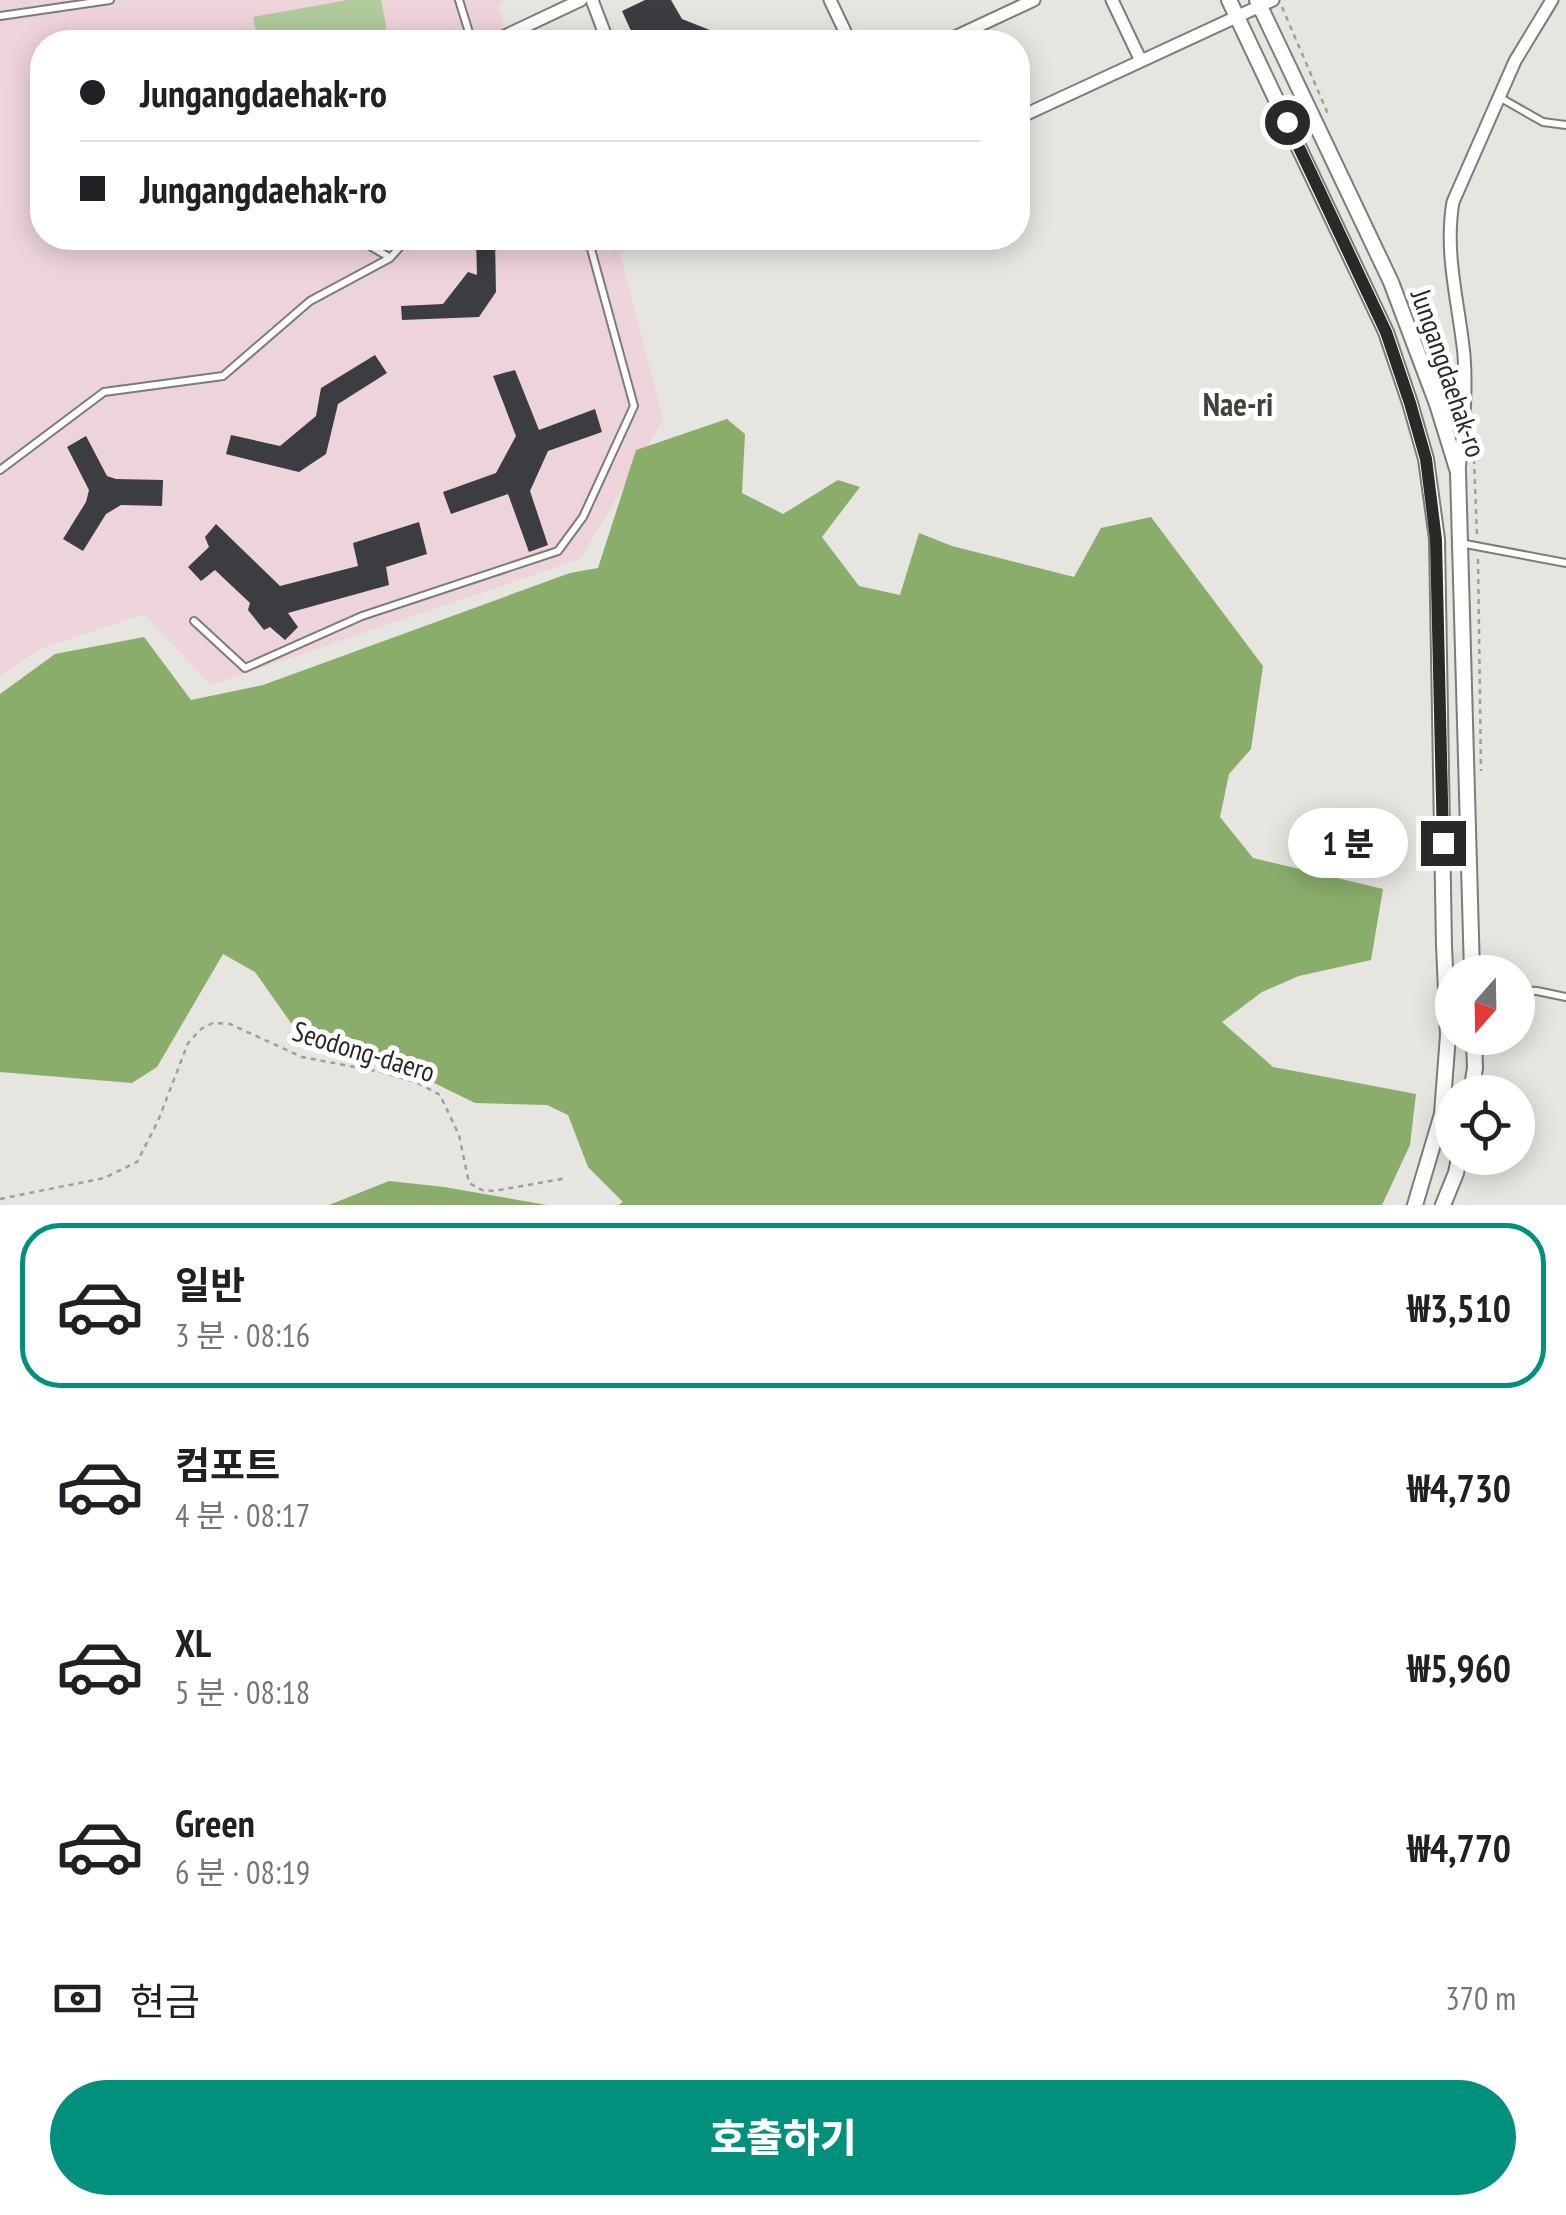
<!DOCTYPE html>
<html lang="ko">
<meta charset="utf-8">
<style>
:root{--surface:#fff;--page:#f2f2f2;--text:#202124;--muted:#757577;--line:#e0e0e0;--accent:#00907c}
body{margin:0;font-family:"PT Sans Narrow","Noto Sans KR",sans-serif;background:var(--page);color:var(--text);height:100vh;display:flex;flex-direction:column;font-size:38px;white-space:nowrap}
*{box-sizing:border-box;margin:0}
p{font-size:32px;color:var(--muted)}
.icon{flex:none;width:55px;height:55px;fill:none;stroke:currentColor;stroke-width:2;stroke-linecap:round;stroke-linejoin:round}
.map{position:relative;height:1205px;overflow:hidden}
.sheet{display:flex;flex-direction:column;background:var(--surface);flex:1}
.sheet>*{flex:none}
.hud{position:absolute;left:30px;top:30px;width:1000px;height:220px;border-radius:40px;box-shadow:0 5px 25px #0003;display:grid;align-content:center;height:220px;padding:0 50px;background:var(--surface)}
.needle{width:65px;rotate:200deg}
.controls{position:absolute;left:1435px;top:955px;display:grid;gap:20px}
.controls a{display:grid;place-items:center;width:100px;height:100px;border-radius:50%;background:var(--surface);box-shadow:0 5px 25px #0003;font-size:50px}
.end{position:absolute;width:45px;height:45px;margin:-22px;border:12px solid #2a2927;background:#fff;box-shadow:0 0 0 5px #fff}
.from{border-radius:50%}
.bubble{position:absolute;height:70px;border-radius:35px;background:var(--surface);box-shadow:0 5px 25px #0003;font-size:32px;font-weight:800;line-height:70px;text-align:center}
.hud b{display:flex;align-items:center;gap:35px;height:95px;font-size:38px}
.hud b+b{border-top:2px solid var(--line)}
.hud i{width:25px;height:25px;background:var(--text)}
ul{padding:18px 0 0;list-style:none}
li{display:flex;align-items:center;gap:30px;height:165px;margin:0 20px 15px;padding:0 30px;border:5px solid transparent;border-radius:40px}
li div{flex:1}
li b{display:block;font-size:38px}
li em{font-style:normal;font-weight:800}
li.selected{border-color:var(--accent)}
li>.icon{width:90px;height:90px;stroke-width:1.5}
.pay{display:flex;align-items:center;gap:25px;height:110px;padding:0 50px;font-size:38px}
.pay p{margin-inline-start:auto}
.action{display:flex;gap:20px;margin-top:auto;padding:20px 50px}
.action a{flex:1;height:115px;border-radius:60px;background:var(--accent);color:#fff;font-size:40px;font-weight:800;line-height:115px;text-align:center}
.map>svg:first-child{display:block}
.education{fill:#edd3da}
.green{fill:#b0ca9b}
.forest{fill:#8aad6c}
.building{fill:#3c3d42}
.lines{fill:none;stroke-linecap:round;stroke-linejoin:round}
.service-casing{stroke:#7d7c76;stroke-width:10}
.minor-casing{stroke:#7d7c76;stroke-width:15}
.tertiary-casing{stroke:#7d7c76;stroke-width:18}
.path{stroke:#9f9e99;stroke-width:2.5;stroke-dasharray:5 5;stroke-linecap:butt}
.service{stroke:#fff;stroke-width:6}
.minor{stroke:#fff;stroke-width:11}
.tertiary{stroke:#fff;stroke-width:14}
.route{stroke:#2a2927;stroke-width:12}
.labels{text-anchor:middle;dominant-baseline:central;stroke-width:10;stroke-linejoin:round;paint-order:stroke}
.street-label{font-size:28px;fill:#2a2927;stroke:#fff}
.quarter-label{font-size:32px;font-weight:bold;fill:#41403b;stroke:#fff}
</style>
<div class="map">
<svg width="1566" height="1205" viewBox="0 0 1566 1205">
<rect width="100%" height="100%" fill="#e6e5df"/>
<path class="education" d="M0,0H504L499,5L507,42H42V238H616L663,420L580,559L211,685L144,614L42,648L0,675Z"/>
<path class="green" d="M348,0H381L389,42H258L253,17Z"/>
<path class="forest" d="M727,419L745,434L742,493L783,514L838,480L860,487L822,537L859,586L900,595L919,533L952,546L1074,577L1101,528L1151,517L1263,666L1251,749L1229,774L1220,817L1253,858L1383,889L1371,960L1299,976L1262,992L1222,1022L1273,1067L1416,1094L1410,1145L1382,1205H618L623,1202L588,1167L568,1115L547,1105L475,1103L363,1048L291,1023L255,972L223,954L157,1067L132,1083L0,1072V694L55,654L144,637L191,700L263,685L570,573L598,568L636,450Z
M389,1181L444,1187L547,1205H329Z"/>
<path class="building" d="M645,0H671L682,19L740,42H636L622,11Z
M476,238H495L496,292L479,317L402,320L401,306L443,304L468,272L477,275Z
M375,355L387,373L338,404L326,454L299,472L226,454L231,435L280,446L316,416L321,388Z
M515,370L539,430L595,409L602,432L548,451L530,491L548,545L529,552L508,494L451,514L443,492L496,473L516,436L493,376Z
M86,436L107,476L116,479L163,480L162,506L121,505L106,514L83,551L63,539L86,502L89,490L67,447Z
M419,522L427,554L386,567L389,585L288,613L298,627L285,640L270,627L264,630L248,610L250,603L215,570L201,581L188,567L209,547L205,537L216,524L280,586L358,566L353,543Z"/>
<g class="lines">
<g class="service-casing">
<path id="service" d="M459,0L472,42
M0,16L110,0
M1499,97L1543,122L1566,125
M356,238L389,257
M0,470L104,392L223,376L310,301L390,258L408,238
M1460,543L1566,563
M194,621L245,668L362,616L558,551L583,517L634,406L588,238
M1518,990L1537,991L1566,997"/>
</g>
<g class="minor-casing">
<path id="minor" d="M592,0L608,42
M830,0L850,42
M1112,0L1141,61
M492,42L581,0
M944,42L1034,0
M1018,118L1273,0
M1459,471C1463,432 1467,394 1464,355C1459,304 1444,254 1453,202L1515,61L1552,0"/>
</g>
<g class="tertiary-casing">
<path id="tertiary" d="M1229,0L1386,332L1410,403L1426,459L1437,539L1444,946L1448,1035L1442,1114L1415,1205
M1257,0L1391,282L1437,404L1458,472L1472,972
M1471,1092L1475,1068L1474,1038
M1443,1205L1456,1173L1459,1158"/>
</g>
<path class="path" d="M1282,7L1328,114
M1474,459L1477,536
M1478,559L1481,771
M0,1199L104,1178L137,1162L158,1121L188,1043L201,1029L213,1023L230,1024L302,1057L381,1072L416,1082L440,1095L459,1135L469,1183L482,1190L494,1191L567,1178"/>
<use href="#service" class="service"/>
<use href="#minor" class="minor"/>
<use href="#tertiary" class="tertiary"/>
</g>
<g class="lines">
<path class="route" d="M1287,122L1386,332L1410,403L1426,459L1436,540L1443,843"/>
</g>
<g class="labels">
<g class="street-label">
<text transform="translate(1449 373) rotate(71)">Jungangdaehak-ro</text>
<text transform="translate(364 1051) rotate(17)">Seodong-daero</text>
</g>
<g class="quarter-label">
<text x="1238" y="404">Nae-ri</text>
</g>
</g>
</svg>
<div class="controls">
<a><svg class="needle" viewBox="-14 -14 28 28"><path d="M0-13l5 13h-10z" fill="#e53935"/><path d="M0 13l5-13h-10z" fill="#757577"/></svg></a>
<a><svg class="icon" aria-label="locate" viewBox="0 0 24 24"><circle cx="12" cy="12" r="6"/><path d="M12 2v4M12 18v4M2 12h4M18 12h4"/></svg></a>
</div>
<i class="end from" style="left:1287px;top:122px"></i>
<i class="end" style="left:1443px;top:843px"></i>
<div class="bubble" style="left:1288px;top:808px;width:120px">1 분</div>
<div class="hud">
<b><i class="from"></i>Jungangdaehak-ro</b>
<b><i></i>Jungangdaehak-ro</b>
</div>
</div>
<section class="sheet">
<ul>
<li class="selected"><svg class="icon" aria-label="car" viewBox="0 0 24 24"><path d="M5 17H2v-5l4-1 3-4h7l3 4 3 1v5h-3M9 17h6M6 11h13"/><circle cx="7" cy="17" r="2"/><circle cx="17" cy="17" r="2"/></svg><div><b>일반</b><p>3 분 · 08:16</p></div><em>₩3,510</em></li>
<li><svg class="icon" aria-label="car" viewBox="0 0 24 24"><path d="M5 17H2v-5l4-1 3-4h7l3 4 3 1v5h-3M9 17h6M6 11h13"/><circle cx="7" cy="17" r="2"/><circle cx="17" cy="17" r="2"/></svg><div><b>컴포트</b><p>4 분 · 08:17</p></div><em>₩4,730</em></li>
<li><svg class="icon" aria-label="car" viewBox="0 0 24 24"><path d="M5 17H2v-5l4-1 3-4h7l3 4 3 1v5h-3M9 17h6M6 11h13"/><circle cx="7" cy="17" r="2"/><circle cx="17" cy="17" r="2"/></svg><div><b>XL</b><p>5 분 · 08:18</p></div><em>₩5,960</em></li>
<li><svg class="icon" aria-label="car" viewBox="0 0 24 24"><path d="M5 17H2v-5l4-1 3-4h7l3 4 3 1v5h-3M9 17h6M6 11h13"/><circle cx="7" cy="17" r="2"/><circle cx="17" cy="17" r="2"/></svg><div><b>Green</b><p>6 분 · 08:19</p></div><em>₩4,770</em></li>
</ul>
<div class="pay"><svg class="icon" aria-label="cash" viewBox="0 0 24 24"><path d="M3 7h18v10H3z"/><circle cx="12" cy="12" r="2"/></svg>현금<p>370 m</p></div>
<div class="action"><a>호출하기</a></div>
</section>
